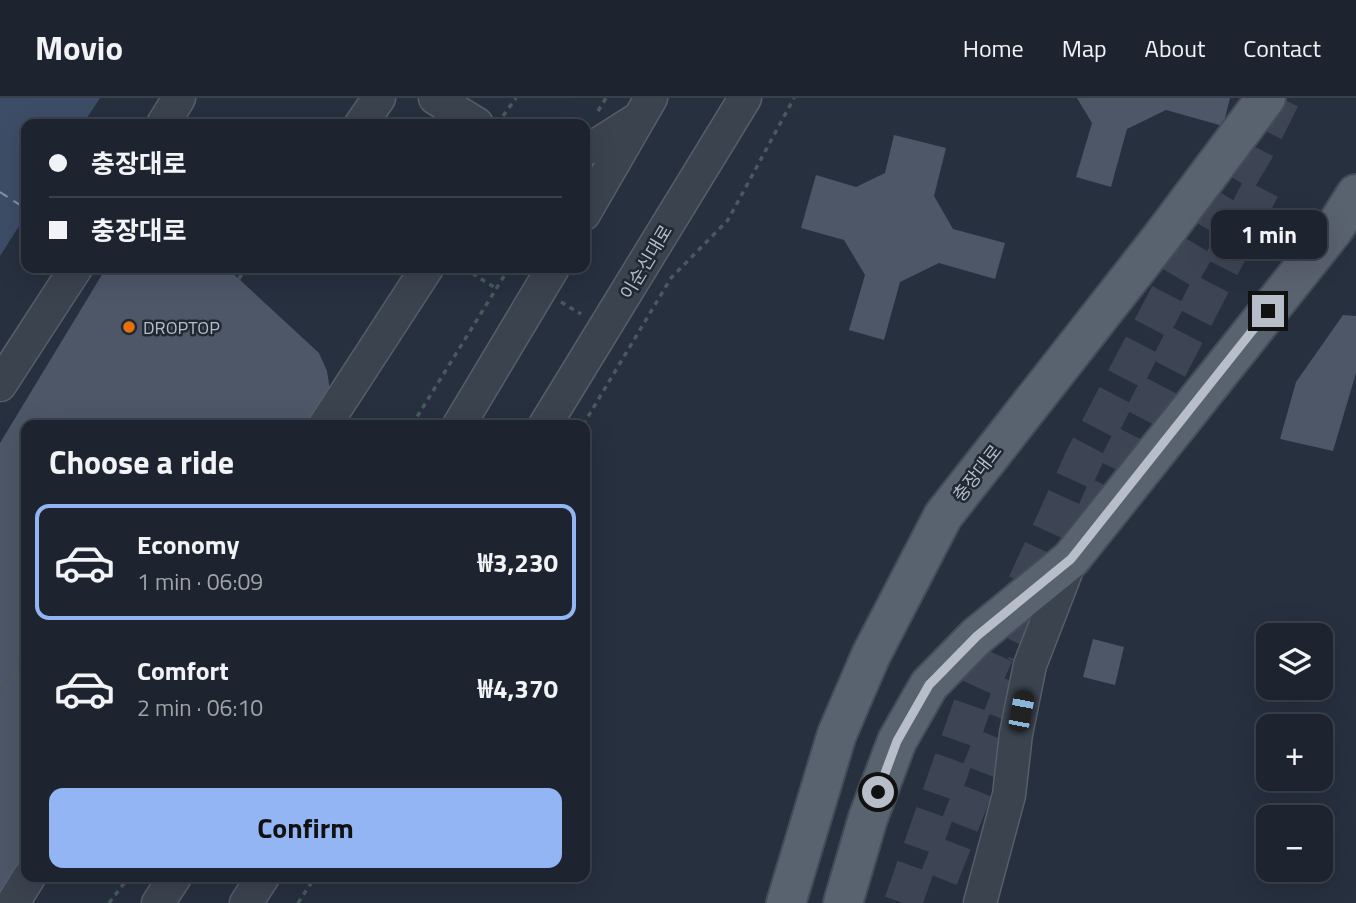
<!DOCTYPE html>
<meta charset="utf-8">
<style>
:root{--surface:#1d242f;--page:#2a303b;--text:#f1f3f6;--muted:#a0a4aa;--line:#3b414b;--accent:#94b5f3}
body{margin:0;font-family:"Titillium Web","Noto Sans KR",sans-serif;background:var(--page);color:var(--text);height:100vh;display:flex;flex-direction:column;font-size:26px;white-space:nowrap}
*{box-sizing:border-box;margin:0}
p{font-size:23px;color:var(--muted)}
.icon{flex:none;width:38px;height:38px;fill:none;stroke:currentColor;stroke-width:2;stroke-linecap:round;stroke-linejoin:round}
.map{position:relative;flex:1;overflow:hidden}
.details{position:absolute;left:21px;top:322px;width:569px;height:462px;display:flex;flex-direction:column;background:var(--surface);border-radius:14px;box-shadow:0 7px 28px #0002,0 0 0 2px var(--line)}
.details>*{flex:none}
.top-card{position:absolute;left:21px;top:21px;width:569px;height:154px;border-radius:14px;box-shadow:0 7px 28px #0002,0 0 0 2px var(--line);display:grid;align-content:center;height:154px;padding:0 28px;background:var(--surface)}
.fabs{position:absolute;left:1256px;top:525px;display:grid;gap:14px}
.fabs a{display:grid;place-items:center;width:77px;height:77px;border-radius:14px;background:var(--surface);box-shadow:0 7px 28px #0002,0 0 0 2px var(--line);font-size:35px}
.end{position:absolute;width:32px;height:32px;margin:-16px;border:9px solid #b7beca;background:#111;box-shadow:0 0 0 4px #111}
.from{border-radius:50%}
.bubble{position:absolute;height:49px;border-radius:14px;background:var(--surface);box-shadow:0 7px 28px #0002,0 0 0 2px var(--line);font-size:23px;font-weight:700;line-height:49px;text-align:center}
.car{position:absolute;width:21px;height:42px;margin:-21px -10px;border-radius:9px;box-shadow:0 0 5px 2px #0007;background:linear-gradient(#222 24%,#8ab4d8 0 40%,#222 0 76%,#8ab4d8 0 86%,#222 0)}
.top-card b{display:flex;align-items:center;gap:24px;height:66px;font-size:26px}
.top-card b+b{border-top:2px solid var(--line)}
.top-card i{width:18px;height:18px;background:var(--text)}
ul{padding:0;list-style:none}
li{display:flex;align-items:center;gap:21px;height:116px;margin:0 14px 10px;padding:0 14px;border:4px solid transparent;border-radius:14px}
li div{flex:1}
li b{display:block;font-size:26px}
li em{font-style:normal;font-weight:700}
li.active{border-color:var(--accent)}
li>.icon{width:63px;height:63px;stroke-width:1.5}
h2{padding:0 28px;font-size:32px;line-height:84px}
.cta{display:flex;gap:14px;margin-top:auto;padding:14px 28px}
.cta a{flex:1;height:80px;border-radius:14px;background:var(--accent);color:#111;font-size:28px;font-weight:700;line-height:80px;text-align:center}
header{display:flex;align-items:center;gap:42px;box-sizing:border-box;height:98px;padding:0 35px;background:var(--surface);border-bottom:2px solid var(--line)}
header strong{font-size:33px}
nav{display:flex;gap:38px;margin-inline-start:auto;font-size:24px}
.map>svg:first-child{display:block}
.water{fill:#3e4d67}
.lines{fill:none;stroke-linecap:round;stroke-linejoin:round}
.ferry{stroke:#8193af;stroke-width:2;stroke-dasharray:9 7;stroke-linecap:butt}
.building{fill:#4d5768}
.major-tunnel{stroke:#3d4554;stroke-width:38;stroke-dasharray:38 19;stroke-linecap:butt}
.minor-casing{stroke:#565e6a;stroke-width:35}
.major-casing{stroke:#444c58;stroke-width:42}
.path{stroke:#475a5d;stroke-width:3.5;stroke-dasharray:5 5;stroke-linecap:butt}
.minor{stroke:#3b434f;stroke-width:32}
.major{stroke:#59626f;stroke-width:38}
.route{stroke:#b7beca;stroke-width:9}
.food-dot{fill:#e8710a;stroke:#202834;stroke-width:2.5}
.labels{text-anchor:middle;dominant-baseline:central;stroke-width:5;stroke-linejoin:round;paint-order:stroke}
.street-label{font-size:18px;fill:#b7beca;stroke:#202834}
.poi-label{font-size:18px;fill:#b7beca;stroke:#202834;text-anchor:start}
</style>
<header>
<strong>Movio</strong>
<nav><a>Home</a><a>Map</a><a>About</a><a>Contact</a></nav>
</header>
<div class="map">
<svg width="1356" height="805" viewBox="0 0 1356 805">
<rect width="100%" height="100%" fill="#27303f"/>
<path class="water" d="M0,0H100L83,26H26V117L0,158Z"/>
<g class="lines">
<path class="ferry" d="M0,94L26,111"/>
</g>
<path class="building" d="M1077,0H1230L1223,28L1166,12L1127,31L1111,89L1076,79L1092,25Z
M894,37L946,50L934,98L953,131L1005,145L995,181L939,165L900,184L884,242L849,232L865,177L844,142L801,130L816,77L856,89L885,75Z
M106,170H227L319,255L327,273L330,293L309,327H26V768L0,805V345Z
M1343,217L1356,218V275L1333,353L1280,341L1296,284Z
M1093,541L1124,549L1115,587L1083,579Z"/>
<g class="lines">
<path class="major-tunnel" d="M1092,423L1116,371L1261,90
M939,780L1008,604L1026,567
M903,805L976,597L1085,358L1172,191L1256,50L1281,0"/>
<g class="minor-casing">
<path id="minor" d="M435,0L477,26
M163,26L179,0
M361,26L379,0
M584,51L595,48L636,22
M584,116L651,0
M0,287L76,170
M325,327L427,170
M459,327L553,170
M545,327L745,0
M13,805L29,779
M158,805L175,779
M246,805L263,779
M980,805L1009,697L1016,636L1030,567L1071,461"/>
</g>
<g class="major-casing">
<path id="major" d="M786,805L837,636L871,557L943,418L1161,140L1266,0
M843,805L868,720L897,643L929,587L977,538L1071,461L1334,131L1356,96"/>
</g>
<path class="path" d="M598,13L606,0
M503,18L516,0
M464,170L497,191
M239,181L245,170
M561,204L581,216
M412,327L509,170
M583,327L671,180L728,122L794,0
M0,593L26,550
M109,805L129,779
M298,805L315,779"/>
<use href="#minor" class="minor"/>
<use href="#major" class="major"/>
</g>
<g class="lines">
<path class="route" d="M878,694L897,643L929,587L977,538L1071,461L1268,213"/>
</g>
<circle class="food-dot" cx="129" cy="229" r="7"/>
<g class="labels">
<g class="street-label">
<text transform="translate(646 164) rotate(-59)">이순신대로</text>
<text transform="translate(977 375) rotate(-52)">충장대로</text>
</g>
<g class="poi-label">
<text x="143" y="229">DROPTOP</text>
</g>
</g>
</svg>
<div class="fabs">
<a><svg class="icon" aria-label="layers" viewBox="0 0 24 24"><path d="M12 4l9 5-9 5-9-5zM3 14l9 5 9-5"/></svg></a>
<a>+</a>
<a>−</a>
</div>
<i class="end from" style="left:878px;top:694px"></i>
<i class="end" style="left:1268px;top:213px"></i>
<div class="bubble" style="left:1211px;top:112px;width:116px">1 min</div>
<i class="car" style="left:1021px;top:613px;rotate:11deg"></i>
<div class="top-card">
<b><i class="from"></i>충장대로</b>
<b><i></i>충장대로</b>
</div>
<section class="details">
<h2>Choose a ride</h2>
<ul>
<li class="active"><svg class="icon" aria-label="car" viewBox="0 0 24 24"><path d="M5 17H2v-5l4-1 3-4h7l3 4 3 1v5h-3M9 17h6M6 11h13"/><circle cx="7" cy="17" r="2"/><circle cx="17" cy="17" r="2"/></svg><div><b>Economy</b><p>1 min · 06:09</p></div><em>₩3,230</em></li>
<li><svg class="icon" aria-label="car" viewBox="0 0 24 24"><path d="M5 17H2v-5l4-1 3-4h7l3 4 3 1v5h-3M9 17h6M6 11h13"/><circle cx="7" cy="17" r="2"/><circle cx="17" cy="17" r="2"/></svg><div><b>Comfort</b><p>2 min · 06:10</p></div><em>₩4,370</em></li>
</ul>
<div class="cta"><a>Confirm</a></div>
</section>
</div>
